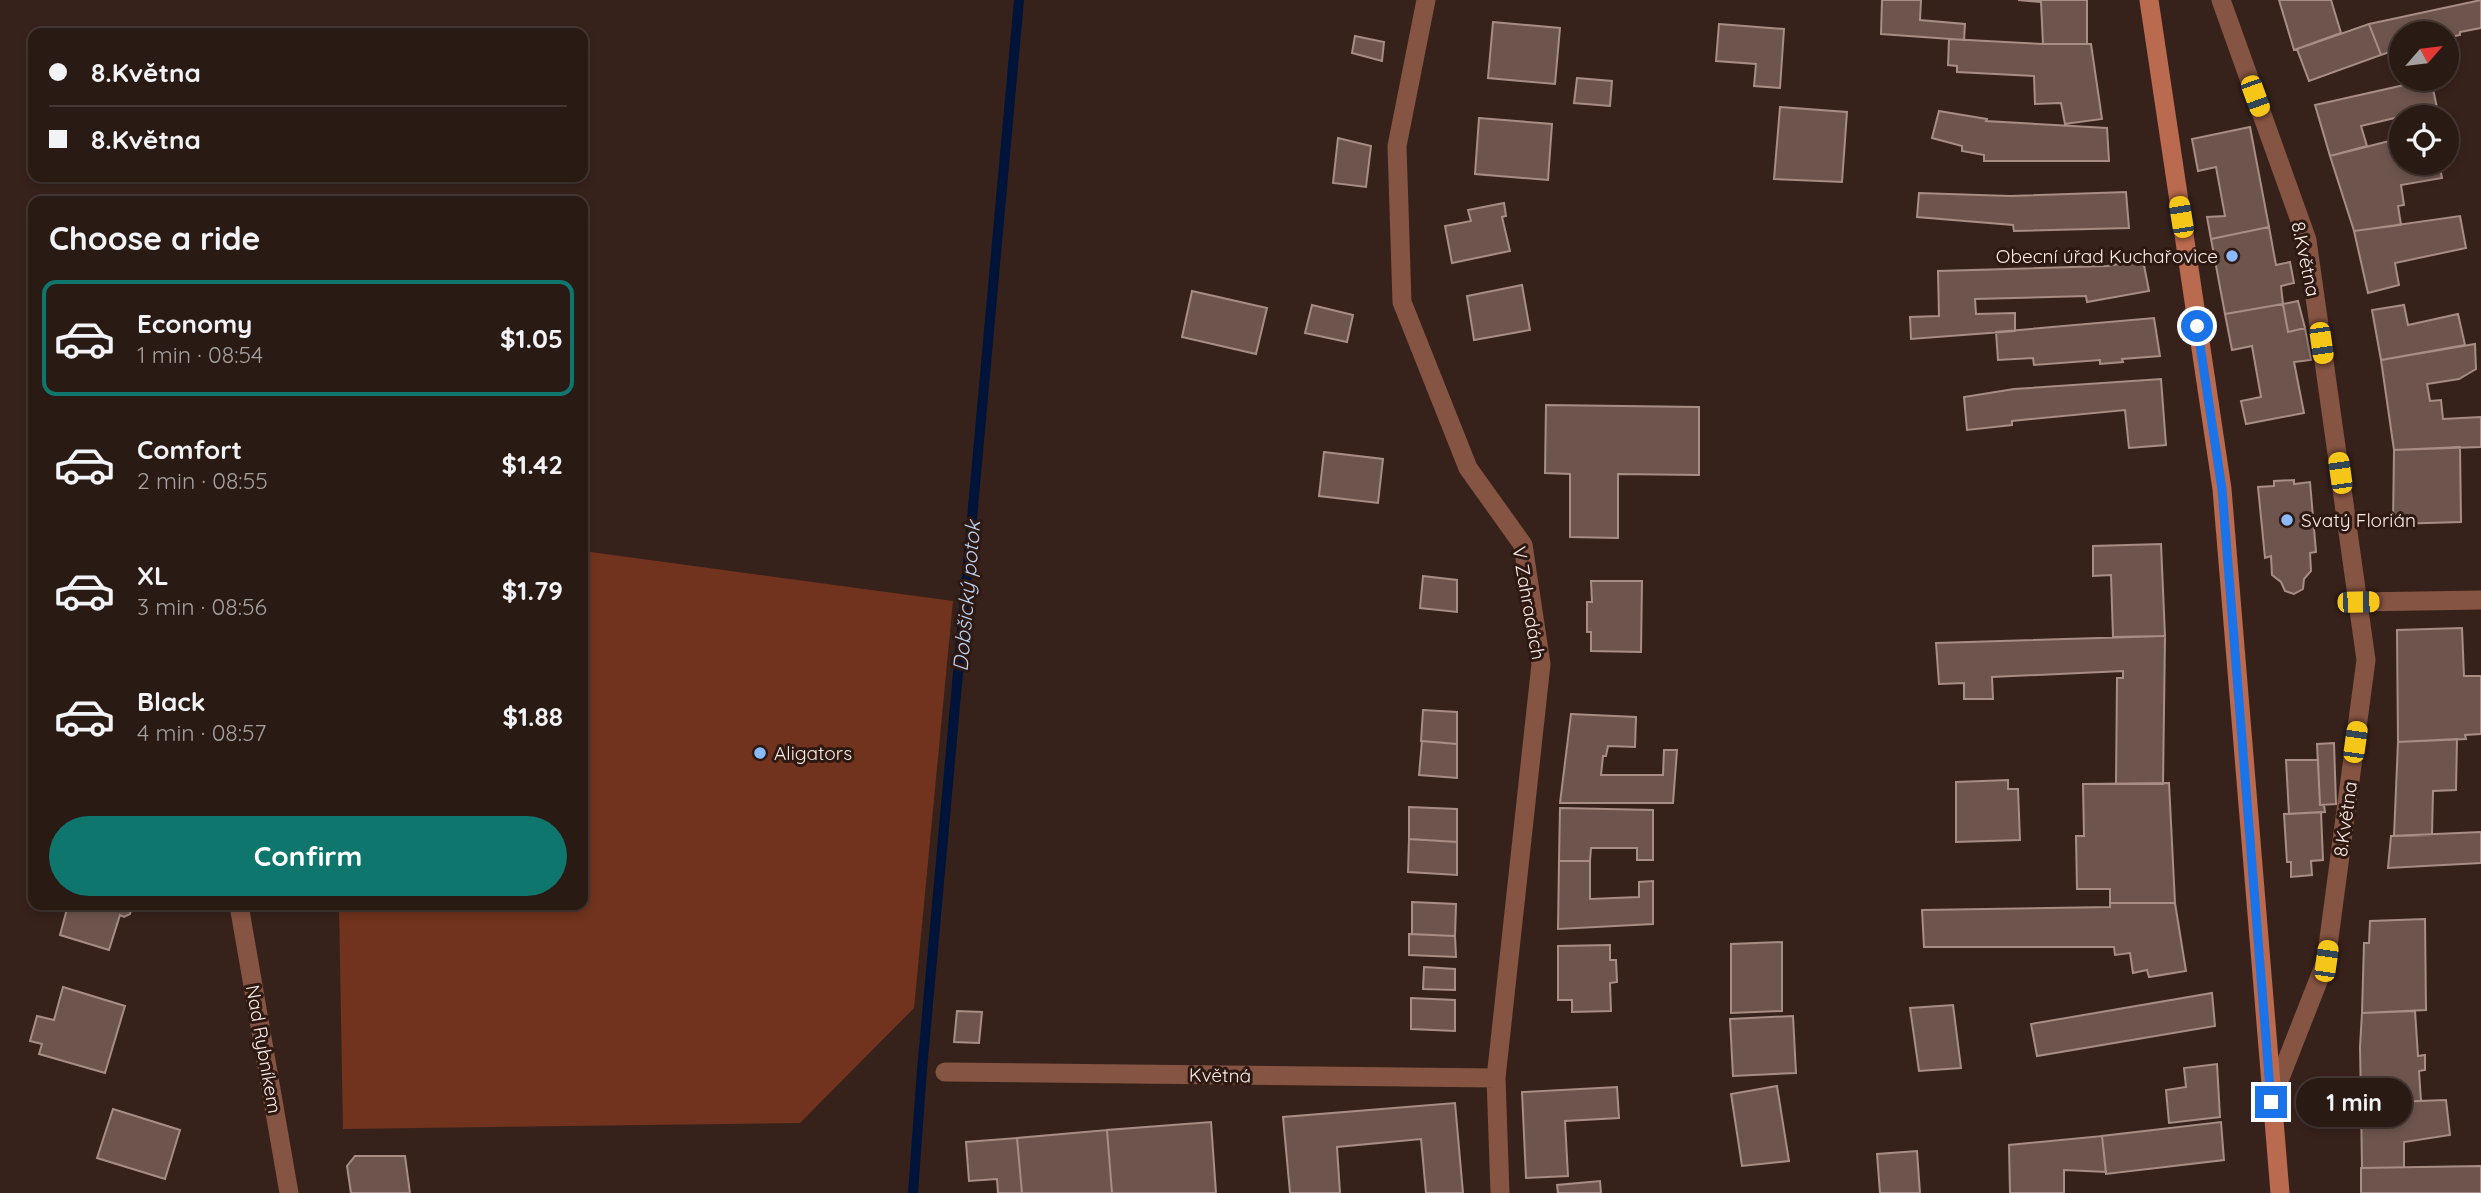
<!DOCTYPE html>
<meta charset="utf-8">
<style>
:root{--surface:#291a14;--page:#31231d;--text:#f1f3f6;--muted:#a5a1a0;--line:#453834;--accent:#0f766e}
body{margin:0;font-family:Quicksand,sans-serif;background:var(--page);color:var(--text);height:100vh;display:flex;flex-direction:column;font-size:26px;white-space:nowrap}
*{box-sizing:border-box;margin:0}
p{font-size:23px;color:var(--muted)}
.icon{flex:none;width:38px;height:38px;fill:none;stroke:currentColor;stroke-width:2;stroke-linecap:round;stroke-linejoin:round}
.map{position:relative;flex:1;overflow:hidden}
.drawer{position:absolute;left:28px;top:196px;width:560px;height:714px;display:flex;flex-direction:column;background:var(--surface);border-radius:14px;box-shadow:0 4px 10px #0003,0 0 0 2px var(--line)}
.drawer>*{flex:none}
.banner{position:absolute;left:28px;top:28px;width:560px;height:154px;border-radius:14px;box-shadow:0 4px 10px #0003,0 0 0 2px var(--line);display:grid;align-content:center;height:154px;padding:0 21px;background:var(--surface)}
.needle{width:46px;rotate:62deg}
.controls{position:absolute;left:2389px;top:21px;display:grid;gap:14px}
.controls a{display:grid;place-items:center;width:70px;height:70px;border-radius:50%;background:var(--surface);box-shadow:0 4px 10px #0003,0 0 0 2px var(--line);font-size:35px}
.end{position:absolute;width:32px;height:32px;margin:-16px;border:9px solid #1a73e8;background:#fff;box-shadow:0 0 0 4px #fff}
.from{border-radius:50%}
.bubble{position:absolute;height:49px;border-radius:24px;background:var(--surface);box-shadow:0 4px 10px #0003,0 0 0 2px var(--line);font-size:23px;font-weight:800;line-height:49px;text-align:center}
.car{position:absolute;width:21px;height:42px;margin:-21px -10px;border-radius:9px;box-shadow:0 0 5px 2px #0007;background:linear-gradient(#f5c518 24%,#345 0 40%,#f5c518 0 76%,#345 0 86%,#f5c518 0)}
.banner b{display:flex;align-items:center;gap:24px;height:66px;font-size:26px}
.banner b+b{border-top:2px solid var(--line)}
.banner i{width:18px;height:18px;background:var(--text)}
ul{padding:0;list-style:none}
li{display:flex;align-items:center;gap:21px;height:116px;margin:0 14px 10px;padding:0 7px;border:4px solid transparent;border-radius:14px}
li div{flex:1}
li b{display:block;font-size:26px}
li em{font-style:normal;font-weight:800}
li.selected{border-color:var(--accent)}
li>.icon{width:63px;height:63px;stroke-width:1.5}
h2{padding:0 21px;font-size:32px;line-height:84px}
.primary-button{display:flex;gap:14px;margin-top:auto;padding:14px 21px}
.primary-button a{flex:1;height:80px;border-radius:42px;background:var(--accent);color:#fff;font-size:28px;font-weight:800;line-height:80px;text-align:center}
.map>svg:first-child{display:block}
.green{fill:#71331d}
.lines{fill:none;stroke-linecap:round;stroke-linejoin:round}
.stream{stroke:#001339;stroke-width:10}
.building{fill:#6d554d;stroke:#a88d84;stroke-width:2}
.minor{stroke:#865442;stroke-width:19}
.secondary{stroke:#ba6a4e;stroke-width:19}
.route{stroke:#1a73e8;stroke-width:9}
.poi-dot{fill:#8cb9fc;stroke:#2d1912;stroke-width:2.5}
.labels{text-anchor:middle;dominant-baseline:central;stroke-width:6;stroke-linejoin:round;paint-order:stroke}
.poi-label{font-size:19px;fill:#fbece7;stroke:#2d1912;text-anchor:start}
.street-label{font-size:19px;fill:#fbece7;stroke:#2d1912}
.water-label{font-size:21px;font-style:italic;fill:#bed4f6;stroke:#2d1912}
</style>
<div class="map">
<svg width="2481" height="1193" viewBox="0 0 2481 1193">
<rect width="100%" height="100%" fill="#37221b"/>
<path class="green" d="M583,551L953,601L914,1008L800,1123L343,1129L339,905H583Z"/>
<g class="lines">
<path class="stream" d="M913,1193L922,1070L1019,0"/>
</g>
<path class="building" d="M1882,0H1921L1920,20L1965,24L1964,40L1881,34Z
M2018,0H2087V44H2043L2041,2Z
M2279,0H2331L2341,33L2294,50Z
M2481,0V28L2460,32V35L2446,38V33H2401V48L2381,55L2369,24Z
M1493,22L1560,28L1555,84L1488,78Z
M1719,24L1784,29L1780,88L1754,86L1756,64L1716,61Z
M2369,24L2381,55L2309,81L2297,49Z
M1355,36L1384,42L1382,61L1352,53Z
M1949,39L2043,44H2091L2102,119L2065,124L2061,103L2035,104L2034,76L1957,72V66L1948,65Z
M1577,78L1612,81L1610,106L1574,103Z
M2431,79L2437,108L2361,126L2367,146L2330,156L2315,105Z
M1780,107L1847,112L1842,182L1774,179Z
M1939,111L1987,119L1986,121L2107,128L2109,161H1984V155L1962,151V146L1932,138Z
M1479,118L1552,124L1548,180L1475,174Z
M2250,127L2269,227L2211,239L2207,217L2225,216L2216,167L2198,171L2192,139Z
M1338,138L1371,146L1366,187L1333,183Z
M2401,138V163H2439L2442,178L2401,185L2404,205L2398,206L2401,225L2354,231L2330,156Z
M2126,192L2129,228L2014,231L2013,225L1917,217L1919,193L2010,196Z
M1504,203L1506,216L1502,217L1510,251L1452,263L1445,226L1471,221L1468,210Z
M2460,216L2466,248L2395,263L2399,285L2368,293L2354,231Z
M2269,227L2276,265L2290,262L2294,283L2281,286L2283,304L2225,314L2211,239Z
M2143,260L2149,291L2087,302L2086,296L1975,299L1976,314L2015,313V331L1911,339L1910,317L1939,316L1938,271L2107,266Z
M1522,285L1530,330L1474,340L1467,296Z
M1192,291L1267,308L1256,354L1182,337Z
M2298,301L2305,328L2288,332L2283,304Z
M2283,304L2288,332L2305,328L2311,360L2294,362L2304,413L2246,424L2241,401L2261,397L2252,346L2232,350L2225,314Z
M1312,305L1353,315L1347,342L1305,333Z
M2404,305L2408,325L2458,314L2465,345L2381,360L2372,310Z
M2154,318L2160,356L2122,359L2123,362L2100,364V360L2034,365L2033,358L1998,360L1996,332Z
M2475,344L2476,369L2459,379L2427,384L2430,401L2441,400L2443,419L2481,417V447L2394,450L2381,360Z
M2161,379L2166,445L2129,448L2125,410L2012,421V425L1967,430L1964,397L2014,389Z
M1546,405L1699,407V475L1618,474V538L1570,537V474L1545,473Z
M2460,447L2461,522L2393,524L2394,450Z
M1324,452L1383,459L1378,503L1319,496Z
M2294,480V484L2310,482L2316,552L2310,553L2311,571L2304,579L2303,589L2294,594L2285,591L2281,582L2272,575L2271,556L2265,558L2258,487L2274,486V481Z
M2161,544L2165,636L2113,637L2111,575L2093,576V546Z
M1423,576L1457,580V612L1420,608Z
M1591,581H1642L1641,652L1591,651V632H1587V602H1592Z
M2462,628L2464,676H2481V734L2465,735L2466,739L2398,742L2397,630Z
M2165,636L2163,784H2116L2117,678H2123V671L1992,677L1993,699H1964V683L1939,684L1936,643Z
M1423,710L1457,712V744L1421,741Z
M1571,714L1636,717L1635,747L1608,746L1606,756H1603L1601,775H1663L1664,750H1677L1673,803H1560Z
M2457,739L2456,790L2433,791L2432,835L2394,836L2398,742Z
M1422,741L1457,744V778L1419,775Z
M2334,743L2336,804L2320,805L2317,744Z
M2286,760H2318L2320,805H2324L2325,812L2289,814Z
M2008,780V789H2018L2020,840L1956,842V782Z
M2169,783L2175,903H2110V889H2077L2076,836H2084L2083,784Z
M1409,807L1457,809V842L1409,839Z
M1560,808L1653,810V860H1637V848H1591L1590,861H1559Z
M2321,812L2323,860L2311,861L2312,875L2291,877V862H2287L2284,814Z
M2481,832V863L2388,868L2391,836Z
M1409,839L1457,842V875L1408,872Z
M1559,861H1590V899L1639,897V882L1653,881V924L1558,929Z
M1412,902L1456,904L1455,936L1412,934Z
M2110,903H2175L2186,971L2149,977L2147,970L2133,973L2130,953L2115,955L2114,947H1924L1922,910L2110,907Z
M68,905H132V906L130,914L124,917L120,915L109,950L60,935Z
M2425,919L2426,1010L2362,1013L2364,943H2369L2370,921Z
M1409,934L1455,936L1456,957L1409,955Z
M1782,942V1011L1731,1013V944Z
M1610,945V960H1616L1617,982L1610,983L1611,1011L1572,1012V1000H1558V946Z
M1424,967L1455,969V990L1423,989Z
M63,987L125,1006L105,1073L39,1054L42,1044L30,1041L37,1016L54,1020Z
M2212,993L2215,1026L2037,1056L2031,1024Z
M1411,998L1455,1000V1031L1411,1029Z
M1953,1005L1961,1068L1919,1071L1910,1008Z
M957,1011L982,1012L979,1043L954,1042Z
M2415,1011L2418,1056L2425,1055V1070L2419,1071L2421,1101L2361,1103L2360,1047L2362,1013Z
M1793,1016L1796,1073L1733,1076L1730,1019Z
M2217,1064L2220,1117L2169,1123L2166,1090L2186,1087L2184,1068Z
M1777,1086L1789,1161L1742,1166L1731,1094Z
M1617,1087L1619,1118L1565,1121L1568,1176L1526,1178L1522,1092Z
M2446,1100L2450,1135L2404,1142V1168H2362L2361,1103Z
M1455,1103L1463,1193H1426L1421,1139L1337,1147L1340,1193H1290L1283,1117Z
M113,1109L180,1130L165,1179L97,1158Z
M1211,1122L1216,1193H1112L1107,1130Z
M2221,1122L2224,1160L2106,1174L2102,1136Z
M1107,1130L1112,1193H1022L1017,1138Z
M2102,1136L2106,1172L2064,1170V1193H2010L2009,1145Z
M1017,1138L1022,1193H998L997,1179L969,1181L966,1142Z
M1917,1151L1920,1193H1880L1877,1154Z
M355,1156H405L410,1193H351L347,1166Z
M2481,1166V1193H2361V1168Z
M1600,1181L1601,1193H1558L1557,1185Z"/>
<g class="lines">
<path class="minor" d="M1426,0L1397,146L1402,302L1468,468L1523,545L1541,664L1496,1078L1500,1193
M2221,0L2307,240L2366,660L2326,961L2271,1101
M2358,602L2481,600
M239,905L289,1193
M945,1072L1496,1078"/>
<path class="secondary" d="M2149,0L2222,489L2280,1193"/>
</g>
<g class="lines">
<path class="route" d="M2197,326L2222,489L2271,1102"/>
</g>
<g class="poi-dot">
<circle cx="2232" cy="256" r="7"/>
<circle cx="2287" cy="520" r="7"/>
<circle cx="760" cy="753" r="7"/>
</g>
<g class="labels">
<g class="poi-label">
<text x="2218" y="256" text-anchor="end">Obecní úřad Kuchařovice</text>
<text x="2301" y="520">Svatý Florián</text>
<text x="774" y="753">Aligators</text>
</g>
<g class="street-label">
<text transform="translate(2306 259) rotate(78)">8.Května</text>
<text transform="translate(1529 603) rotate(80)">V Zahradách</text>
<text transform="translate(2345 819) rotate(-82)">8.Května</text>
<text transform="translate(264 1049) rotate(80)">Nad Rybníkem</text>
<text transform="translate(1220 1075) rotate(1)">Květná</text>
</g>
<g class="water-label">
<text transform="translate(966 596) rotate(-85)">Dobšický potok</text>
</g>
</g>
</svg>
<div class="controls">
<a><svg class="needle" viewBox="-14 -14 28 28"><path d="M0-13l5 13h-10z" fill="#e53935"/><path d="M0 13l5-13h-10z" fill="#a5a1a0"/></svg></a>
<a><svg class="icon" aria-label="locate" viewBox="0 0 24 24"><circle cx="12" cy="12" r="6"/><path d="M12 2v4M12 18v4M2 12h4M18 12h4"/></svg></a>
</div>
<i class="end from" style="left:2197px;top:326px"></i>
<i class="end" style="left:2271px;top:1102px"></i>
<div class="bubble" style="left:2296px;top:1078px;width:116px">1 min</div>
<i class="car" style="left:2255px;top:96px;rotate:160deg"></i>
<i class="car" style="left:2181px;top:217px;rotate:351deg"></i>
<i class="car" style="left:2321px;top:343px;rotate:172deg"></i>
<i class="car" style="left:2340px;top:473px;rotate:352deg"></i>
<i class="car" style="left:2358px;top:602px;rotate:89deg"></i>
<i class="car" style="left:2355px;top:742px;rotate:8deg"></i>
<i class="car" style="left:2326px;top:961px;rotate:8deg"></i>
<div class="banner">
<b><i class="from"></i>8.Května</b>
<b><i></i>8.Května</b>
</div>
<section class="drawer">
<h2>Choose a ride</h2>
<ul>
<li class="selected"><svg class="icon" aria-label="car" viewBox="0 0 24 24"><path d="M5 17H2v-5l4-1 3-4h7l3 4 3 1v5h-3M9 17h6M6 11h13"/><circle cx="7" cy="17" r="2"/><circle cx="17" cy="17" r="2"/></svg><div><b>Economy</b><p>1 min · 08:54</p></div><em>$1.05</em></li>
<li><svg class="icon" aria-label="car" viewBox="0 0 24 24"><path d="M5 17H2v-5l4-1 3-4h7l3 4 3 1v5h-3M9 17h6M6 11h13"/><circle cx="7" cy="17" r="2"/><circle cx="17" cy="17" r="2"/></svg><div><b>Comfort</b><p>2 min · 08:55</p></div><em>$1.42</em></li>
<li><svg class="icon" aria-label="car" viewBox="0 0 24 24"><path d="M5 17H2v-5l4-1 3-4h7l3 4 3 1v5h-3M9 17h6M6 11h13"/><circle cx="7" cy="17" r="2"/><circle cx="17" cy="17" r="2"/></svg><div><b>XL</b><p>3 min · 08:56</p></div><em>$1.79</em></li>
<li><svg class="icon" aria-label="car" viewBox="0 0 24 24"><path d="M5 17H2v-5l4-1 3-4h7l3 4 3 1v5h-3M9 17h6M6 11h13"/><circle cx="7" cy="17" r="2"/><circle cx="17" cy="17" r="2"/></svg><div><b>Black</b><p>4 min · 08:57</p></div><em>$1.88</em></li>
</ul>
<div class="primary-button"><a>Confirm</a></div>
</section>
</div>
